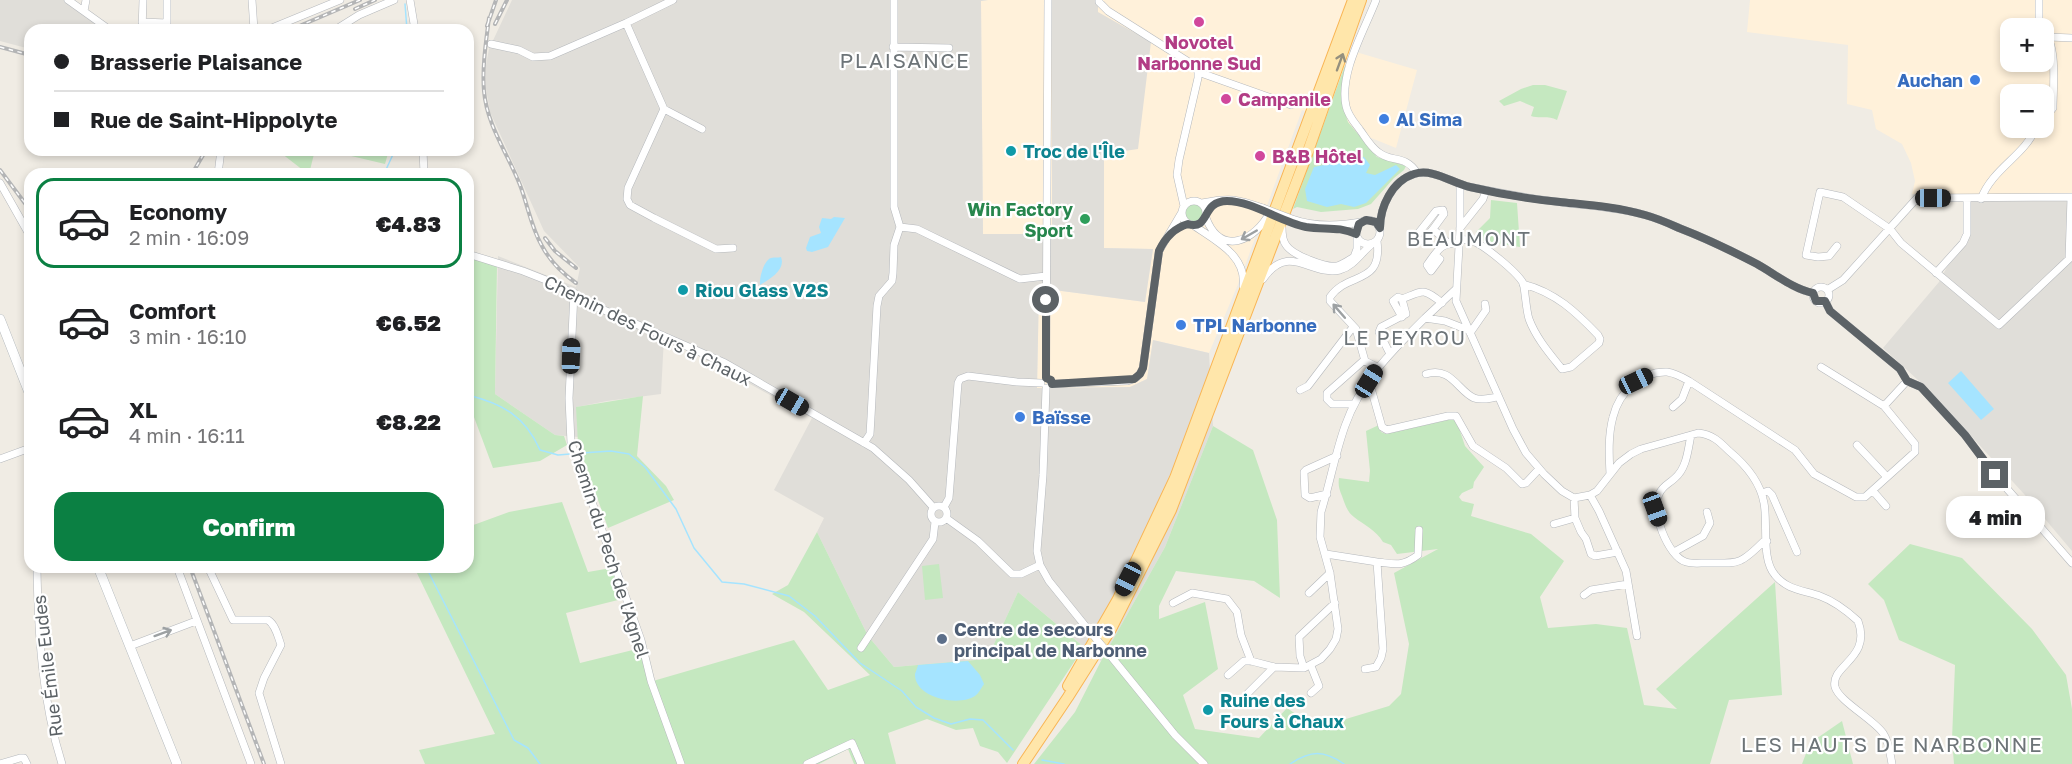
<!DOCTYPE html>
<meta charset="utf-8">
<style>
:root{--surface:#fff;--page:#f2f2f2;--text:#202124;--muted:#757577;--line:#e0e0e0;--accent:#0b8043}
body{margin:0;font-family:"Golos Text",sans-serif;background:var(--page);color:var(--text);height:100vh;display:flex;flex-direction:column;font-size:22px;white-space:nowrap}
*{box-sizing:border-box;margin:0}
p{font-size:20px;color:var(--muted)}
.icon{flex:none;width:33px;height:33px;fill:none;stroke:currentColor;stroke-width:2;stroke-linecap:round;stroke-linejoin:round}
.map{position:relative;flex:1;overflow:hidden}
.sheet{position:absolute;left:24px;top:168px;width:450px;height:405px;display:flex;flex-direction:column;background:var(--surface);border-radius:18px;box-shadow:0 3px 9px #0003}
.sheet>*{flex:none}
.hud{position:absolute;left:24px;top:24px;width:450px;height:132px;border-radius:18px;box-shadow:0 3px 9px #0003;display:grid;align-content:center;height:132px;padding:0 30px;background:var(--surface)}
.tools{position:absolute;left:2000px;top:18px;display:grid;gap:12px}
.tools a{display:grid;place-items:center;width:54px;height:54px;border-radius:12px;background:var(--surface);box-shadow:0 3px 9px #0003;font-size:30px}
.end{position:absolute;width:27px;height:27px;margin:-14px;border:8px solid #5c6266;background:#fff;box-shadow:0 0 0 3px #fff}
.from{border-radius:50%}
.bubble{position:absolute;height:42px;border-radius:18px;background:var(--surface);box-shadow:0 3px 9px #0003;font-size:20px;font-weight:800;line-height:42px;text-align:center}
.car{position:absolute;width:18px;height:36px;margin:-18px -9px;border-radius:8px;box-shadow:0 0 4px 2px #0007;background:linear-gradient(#222 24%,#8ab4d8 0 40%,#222 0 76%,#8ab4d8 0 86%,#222 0)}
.hud b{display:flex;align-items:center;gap:21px;height:57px;font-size:22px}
.hud b+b{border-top:2px solid var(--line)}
.hud i{width:15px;height:15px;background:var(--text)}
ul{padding:10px 0 0;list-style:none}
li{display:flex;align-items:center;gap:18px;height:90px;margin:0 12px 9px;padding:0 18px;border:3px solid transparent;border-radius:18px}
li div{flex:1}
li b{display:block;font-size:22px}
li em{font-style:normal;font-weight:800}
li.on{border-color:var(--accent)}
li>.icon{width:54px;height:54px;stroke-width:1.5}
.button{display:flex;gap:12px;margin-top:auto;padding:12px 30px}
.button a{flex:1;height:69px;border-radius:18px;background:var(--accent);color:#fff;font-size:24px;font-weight:800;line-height:69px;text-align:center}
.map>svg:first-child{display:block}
.commercial{fill:#fff1da;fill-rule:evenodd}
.industrial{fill:#e0ded9}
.green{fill:#c5e8c0}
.water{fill:#a5e4ff}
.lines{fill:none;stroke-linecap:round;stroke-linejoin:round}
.stream{stroke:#a5e4ff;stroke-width:1.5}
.minor-casing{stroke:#b5b8bc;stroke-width:8}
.secondary-casing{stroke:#b3b9bd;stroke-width:10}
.primary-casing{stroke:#f9b554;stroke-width:12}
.minor{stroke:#fff;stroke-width:7}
.secondary{stroke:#fff;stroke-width:9}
.primary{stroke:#ffe6aa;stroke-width:10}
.rail-casing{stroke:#b4b5b6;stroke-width:4}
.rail{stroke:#fff;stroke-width:1.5;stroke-dasharray:4.5;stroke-linecap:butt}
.minor-bridge-casing{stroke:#b5b8bc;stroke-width:8;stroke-linecap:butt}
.minor-bridge{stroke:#fff;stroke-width:7}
.oneway{stroke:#95907e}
.oneway2{stroke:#9da1a3}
.route{stroke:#5c6266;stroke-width:8}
.hotel-dot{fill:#d1479c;stroke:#fff;stroke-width:2}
.shop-dot{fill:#3f7fe0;stroke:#fff;stroke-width:2}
.culture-dot{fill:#0f9aa8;stroke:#fff;stroke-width:2}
.leisure-dot{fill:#2e9e5b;stroke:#fff;stroke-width:2}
.service-dot{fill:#5c6f8a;stroke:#fff;stroke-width:2}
.labels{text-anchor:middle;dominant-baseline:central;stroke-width:4.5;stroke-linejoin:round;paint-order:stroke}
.hotel-label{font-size:18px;font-weight:bold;fill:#b23c85;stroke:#fff;text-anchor:start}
.shop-label{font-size:18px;font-weight:bold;fill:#366cbe;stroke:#fff;text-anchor:start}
.culture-label{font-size:18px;font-weight:bold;fill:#0d838f;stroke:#fff;text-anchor:start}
.leisure-label{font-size:18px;font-weight:bold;fill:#27864d;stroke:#fff;text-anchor:end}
.street-label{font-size:18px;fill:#5c6266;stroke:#fff}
.service-label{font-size:18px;font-weight:bold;fill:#4e5e75;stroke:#fff;text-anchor:start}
.neighbourhood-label{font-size:20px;letter-spacing:1.5px;fill:#6d7478;stroke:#fff}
.quarter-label{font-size:21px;letter-spacing:1.5px;fill:#6d7478;stroke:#fff}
</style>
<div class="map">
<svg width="2072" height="764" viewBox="0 0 2072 764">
<rect width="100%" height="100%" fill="#f0ece4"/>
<path class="commercial" d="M988,0H1052L1053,235L983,234L981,1Z
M1098,0H1356L1339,47L1417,70L1396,148L1302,110L1239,282L1209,353L1153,340L1147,379L1130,387L1037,388L1039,288L1145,302L1153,249L1104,248V154L1138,148L1098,12Z
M1750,0H2072V194L1969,196L1912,194L1915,181L1911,163L1902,144L1876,129L1872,110L1847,104L1848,45L1747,32ZM2010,28H2043V62H2010ZM2010,94H2043V128H2010Z"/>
<path class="industrial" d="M0,0H66L108,30H30V49L0,41Z
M512,0H988L981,1L983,234H1052V0H1098V12L1151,42L1138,149L1104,154V248L1153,249L1145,302L1039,288L1037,388L1130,387L1147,379L1153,340L1209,353L1213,426L1165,547L1101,661L1018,592L987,659L894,667L868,636L817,532L824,518L774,490L812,418L664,337L661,394L607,401L577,407L578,437L555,435L495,394L498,256L576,287L580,268L544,231L490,112L486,89V65L489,49Z
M2072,194V551L2024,494L1931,392L1883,348L1939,282L1947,267L1967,243L1969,196Z"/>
<path class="green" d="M1345,65L1343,107L1348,122L1377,157L1406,166L1404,170L1394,178L1371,204L1358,209L1321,212L1297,207L1293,209Z
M1533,85H1545L1567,91L1557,120C1548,115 1540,119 1531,116L1534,107L1520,101L1504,106L1499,101L1521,89Z
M277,150H315L309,174H308Z
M326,150H389L385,164Z
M1491,200L1517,203L1520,247L1479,240L1476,232L1490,218Z
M1185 213a9 9 0 1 1 18 0a9 9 0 1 1-18 0Z
M468,257L497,265L495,394L555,435L564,436L567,445L540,461L493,468L468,401Z
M643,396L637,456L666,486L674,500L608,528L578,444L576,407Z
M1452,419L1457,422L1465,446L1484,467L1474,482L1473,488L1462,493L1459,497L1462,501L1474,504L1471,516L1531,534L1564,561L1540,597L1548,628L1596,624L1627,628L1644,705L1677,709L1656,689L1775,582L1782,695L1729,700L1710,764H1034L1075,712L1101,661L1165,547L1213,426L1253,450L1277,520L1280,598L1254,581L1176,571L1159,606V619L1205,602L1218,669L1183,695L1195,729L1259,738L1287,708L1316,728L1389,706L1401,694L1409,644L1394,573L1438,549L1397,554L1391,545L1383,542C1376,530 1364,525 1354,517C1347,512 1345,504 1342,496C1339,489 1338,485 1339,478L1369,482L1370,471L1366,431L1379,425L1381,432L1386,434Z
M562,502L588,572L611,568L622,599L566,613L580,663L641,648L653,681L794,640L828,690L870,675L804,612L772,594L788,585L817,532L868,636L894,667L987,659L1018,592L1084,647L1007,763L998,752L980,746L973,728L956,730L927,719L888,733L896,764H854L848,749L819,764H425L419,750L495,734L414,567H468V527L509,512Z
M1910,544L1962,558L2032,629L2066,675L2072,709V764H1954L1952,739L1955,665L1899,640L1884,600L1868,584Z
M939,564L943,598L925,600L922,566Z
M1842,721L1853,764H1802L1810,743Z"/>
<path class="water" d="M1364,157L1370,165L1366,173L1375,175L1396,165L1400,169L1366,203L1354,207L1341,204L1327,207L1307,201L1305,189L1314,167Z
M834,217L845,218L828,247L812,252L807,251L806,248L810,237L821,233L819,227L822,218L831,219Z
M781,257C786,270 770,279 760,285C759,278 764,260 771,258C775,257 778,258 781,257Z
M1961,371L1994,409L1981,420L1948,383Z
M968,661L980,675L984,684C981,688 979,693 975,696C959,707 914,698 915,674C915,674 918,666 918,665Z"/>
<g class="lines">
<path class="stream" d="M405,4L407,30
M384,174L395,150
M468,395C503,404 525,416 540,450L558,455L570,454
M582,453L611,451L629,454L645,467L676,509L694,548L722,582L744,584L789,596L815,616L860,663L902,691L916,707L934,718L951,724L970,719L983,720L1013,750
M426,567L514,740L528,748L540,764
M1042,760L1064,764
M1290,764C1311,750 1324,750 1344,764"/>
<g class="minor-casing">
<path id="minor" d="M68,0L110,30
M252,0L254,30
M410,0L415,30
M1099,0V2L1108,11L1195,66L1198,72L1291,105
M1376,0C1364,31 1339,73 1346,106C1348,116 1355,123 1360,130C1366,138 1370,146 1378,152C1391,163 1405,154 1417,173
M2039,0V27L2041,28
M84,11L86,0
M142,22L167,23V0
M626,23L664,109L628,188L627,199L630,205L654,218L716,249L733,248
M142,30L143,0
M267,30L340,0
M335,30L359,15L394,0
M2043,30C2058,45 2053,87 2053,108L2043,120
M2049,37L2072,38
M491,44L519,50L533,57L550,56L626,23L673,0
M893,47L949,48
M664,109L702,129
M423,150L424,174
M218,174L221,150
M0,183L30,236
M1460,185V228L1456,301L1513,429L1526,453L1544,474L1562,491L1574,498L1590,495L1597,491L1619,463L1631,454L1641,449L1698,433C1712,434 1720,442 1729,451C1746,465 1760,481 1764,503C1768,524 1761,559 1775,575C1787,590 1803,590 1820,596C1834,601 1847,611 1858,621C1872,659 1830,665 1835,687C1839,701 1873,719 1883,733C1889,742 1890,753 1892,764
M1981,199C1992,169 2024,156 2036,128
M1182 213a12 12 0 1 1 24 0a12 12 0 1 1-24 0Z
M1202,203C1230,197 1237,199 1263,208
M1184,206L1177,175L1179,160L1198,78V72
M1206,218C1221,257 1255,241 1270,212
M1292,219C1314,227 1338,226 1361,222
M1356 232a12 12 0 1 1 24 0a12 12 0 1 1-24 0Z
M1193,225C1214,240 1247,255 1243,286
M900,227L917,229L1020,279L1046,276
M1282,227C1282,233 1282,240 1286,245C1292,255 1326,268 1337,266C1344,264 1349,260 1354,257L1357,249V238
M1380,228C1380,207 1392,181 1414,174C1433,168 1452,183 1470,187C1500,193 1530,199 1560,202C1588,206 1617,207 1645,215C1656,218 1668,223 1679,228C1705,238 1732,251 1757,264C1775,274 1793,289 1813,293
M1460,228L1483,199L1486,190
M1433,229L1423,241H1418L1417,235L1436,211L1443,210L1444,214L1433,229L1448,243
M1460,239C1464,240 1469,240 1473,241C1485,246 1517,272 1523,283C1525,288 1526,310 1529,319C1536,338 1550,354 1562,369L1571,367L1599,343L1600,339L1598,335C1576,312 1555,292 1523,284
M1837,246L1829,256L1818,257L1806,255L1820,192L1843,197L1890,229L1901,243L1999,325L2069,259L2071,198
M468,254L523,271L556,284L588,303L725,363L873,448L909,480L933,507
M1435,255L1440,259L1431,271L1427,265C1438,250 1440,243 1459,243
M1936,273L1963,243L1967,234V198
M1263,279C1289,241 1311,277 1340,270C1354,266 1361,253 1372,244
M1813 295a8 8 0 1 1 16 0a8 8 0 1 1-16 0Z
M1827,290L1843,280L1917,198L2072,197
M574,293L569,398L571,443L641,640L651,681L681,764
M1402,299C1423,291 1423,287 1442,303
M1825,301L1830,311L1900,369L1907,381L1921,387L1965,435L1995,475L2072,563
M1425,318L1456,289
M1470,333L1486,310L1485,304
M1390,354L1379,332L1381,327L1406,314L1402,299L1398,297L1393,301L1402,317
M1365,361L1356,329L1330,301V297C1348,271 1383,286 1377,241
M1821,367L1884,406
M1426,374C1451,366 1458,391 1474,398C1482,401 1490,398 1498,397
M1046,378L1048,0
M1369,381L1382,427L1387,430L1448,416H1456L1473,446L1506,468L1522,484L1526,483L1539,469
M1051,384L1127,381C1136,379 1139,377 1143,368L1159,251L1182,212
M1046,388L1043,475L1037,551L1040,565L1049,581L1087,628
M1300,390L1308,386L1353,327
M1354,404H1332L1327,399V393L1362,362L1365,361L1377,367
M1673,407L1682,399L1689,381
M1691,435C1688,449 1687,468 1675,478C1669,484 1663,485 1659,494C1650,510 1668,557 1686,562C1692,564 1700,563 1705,563C1738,563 1739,566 1763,542L1767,541
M864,443L870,434L871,417L877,306L879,296L892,281L893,273L894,245L900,227L894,207V0
M1857,445L1887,477
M0,459L30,448
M1610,474C1609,455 1608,435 1613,417C1619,392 1641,371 1667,372C1675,373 1682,377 1689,381L1795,450L1814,474L1856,497H1865L1915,452V444L1884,406L1907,381
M1873,491L1886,506
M1762,493L1768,491L1772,495L1797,552
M1327,494L1310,498L1305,495L1304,472L1306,470L1337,456
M1590,495L1599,511L1626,571L1637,636
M1574,498L1575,518L1581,532L1586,539L1591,554L1595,556L1618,552
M931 514a8 8 0 1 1 16 0a8 8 0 1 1-16 0Z
M944,507L949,498L958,383L960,379L968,376L1017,382L1041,383
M946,518L978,541L1012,574H1021L1040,565
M1554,524L1575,518
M1674,552L1703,536L1710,523L1707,512
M1326,554L1377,562L1383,649L1381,658L1376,667L1365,669
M1377,562C1396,564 1402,567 1418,555L1419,530
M37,567C38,633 42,701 62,764
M177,567L251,764
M208,567L233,620H268C276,625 278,637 281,645L264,678L259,693L281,764
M1309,593L1330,573
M1584,595L1591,590L1628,584
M1173,603L1192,593L1227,599L1237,612L1241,635L1251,661
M130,646L196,621
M861,648L933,539L935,522
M1109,654L1175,735L1204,764
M1311,666L1319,686L1311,693
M1304,668L1300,656L1299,637L1335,603
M1228,675L1244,661H1251L1274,667L1304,668L1321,659L1330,649L1336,639L1338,629L1330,573L1320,537L1321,512C1330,483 1335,454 1345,426C1360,382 1393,350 1425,318L1445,321L1468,330
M1249,702L1248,693L1274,667
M0,764L20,758H24L27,764
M807,764L852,743L861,764"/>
</g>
<g class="secondary-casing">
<path id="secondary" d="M0,319L30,395
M98,567L177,764"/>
</g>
<g class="primary-casing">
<path id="primary" d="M1068,686L1118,599L1175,478L1353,0
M1023,764L1068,697L1111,629L1171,510L1306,157L1361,0"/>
</g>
<use href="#minor" class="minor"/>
<use href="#secondary" class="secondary"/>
<use href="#primary" class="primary"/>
<g class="rail-casing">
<path id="rail" d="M355,9L375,0
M489,18C486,42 482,67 484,91C487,126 508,154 520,185C528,206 531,227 542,246C550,261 562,273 576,283
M495,24L507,0
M487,26L496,0
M290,30L360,0
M0,47L30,55
M0,170L30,210
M192,174L206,150
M545,238L555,251L576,268
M190,567L264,764"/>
</g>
<use href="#rail" class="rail"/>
<g class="minor-bridge-casing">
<path id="minor-bridge" d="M1263,208L1292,219
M1087,628L1109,654"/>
</g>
<use href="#minor-bridge" class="minor-bridge"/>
</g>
<defs><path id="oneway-shaft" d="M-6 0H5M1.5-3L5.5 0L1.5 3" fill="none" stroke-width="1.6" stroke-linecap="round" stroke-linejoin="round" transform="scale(1.5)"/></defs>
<use class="oneway" href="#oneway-shaft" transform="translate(1340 62) rotate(-70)"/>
<g class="oneway2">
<use href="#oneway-shaft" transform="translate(1249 235) rotate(150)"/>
<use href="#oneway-shaft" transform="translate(1339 311) rotate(-131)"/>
<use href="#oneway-shaft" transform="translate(163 633) rotate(-20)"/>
</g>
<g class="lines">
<path class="route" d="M1046,300V378L1051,380L1052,384L1134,379L1140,374L1143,368L1159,251C1165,238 1174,228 1188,224C1210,231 1201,201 1227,201C1252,201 1281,222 1306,227C1324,230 1339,226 1356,234L1359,224L1366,220L1376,222L1380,228C1380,207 1392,181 1414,174C1433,168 1452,183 1470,187C1500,194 1530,199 1560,202C1588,205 1617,207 1645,215C1656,218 1668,223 1679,228C1705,238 1732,251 1757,264C1775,274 1793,289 1813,293L1816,301H1825L1830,311L1900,369L1907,381L1921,387L1965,435L1995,475"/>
</g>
<g class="hotel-dot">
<circle cx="1199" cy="22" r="6"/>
<circle cx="1226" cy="99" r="6"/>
<circle cx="1260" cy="156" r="6"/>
</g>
<g class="shop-dot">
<circle cx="1975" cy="80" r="6"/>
<circle cx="1384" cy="119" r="6"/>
<circle cx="1181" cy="325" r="6"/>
<circle cx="1020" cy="417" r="6"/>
</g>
<g class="culture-dot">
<circle cx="1011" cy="151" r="6"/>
<circle cx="683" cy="290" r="6"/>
<circle cx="1208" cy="710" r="6"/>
</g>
<circle class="leisure-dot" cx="1085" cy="219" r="6"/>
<circle class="service-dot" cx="942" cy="639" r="6"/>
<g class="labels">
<g class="hotel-label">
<text x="1199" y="42" text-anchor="middle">Novotel<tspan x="1199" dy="21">Narbonne Sud</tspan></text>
<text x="1238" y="99">Campanile</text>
<text x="1272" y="156">B&amp;B Hôtel</text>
</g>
<g class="shop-label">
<text x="1963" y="80" text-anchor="end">Auchan</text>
<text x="1396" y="119">Al Sima</text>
<text x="1193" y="325">TPL Narbonne</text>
<text x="1032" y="417">Baïsse</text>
</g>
<g class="culture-label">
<text x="1023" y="151">Troc de l'Île</text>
<text x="695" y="290">Riou Glass V2S</text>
<text x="1220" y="700">Ruine des<tspan x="1220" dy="21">Fours à Chaux</tspan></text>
</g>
<g class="leisure-label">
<text x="1073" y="209">Win Factory<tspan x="1073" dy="21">Sport</tspan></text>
</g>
<g class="street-label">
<text transform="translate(648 330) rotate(26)">Chemin des Fours à Chaux</text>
<text transform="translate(609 549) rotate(72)">Chemin du Pech de l'Agnel</text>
<text transform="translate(47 666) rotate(-97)">Rue Émile Eudes</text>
</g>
<g class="service-label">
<text x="954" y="629">Centre de secours<tspan x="954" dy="21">principal de Narbonne</tspan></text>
</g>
<g class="neighbourhood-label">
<text x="1469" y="238">BEAUMONT</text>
<text x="1405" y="337">LE PEYROU</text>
</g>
<g class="quarter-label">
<text x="905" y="60">PLAISANCE</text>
<text x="1892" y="744">LES HAUTS DE NARBONNE</text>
</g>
</g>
</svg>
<div class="tools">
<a>+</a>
<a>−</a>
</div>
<i class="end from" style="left:1046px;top:300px"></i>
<i class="end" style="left:1995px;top:475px"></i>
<div class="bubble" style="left:1946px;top:496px;width:99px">4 min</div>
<i class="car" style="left:1933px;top:198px;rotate:90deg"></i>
<i class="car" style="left:571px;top:356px;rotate:2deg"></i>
<i class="car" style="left:1369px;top:381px;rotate:32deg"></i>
<i class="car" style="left:1636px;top:381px;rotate:65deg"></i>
<i class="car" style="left:792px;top:402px;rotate:120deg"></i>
<i class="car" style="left:1655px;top:509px;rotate:160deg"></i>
<i class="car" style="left:1128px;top:579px;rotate:207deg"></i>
<div class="hud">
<b><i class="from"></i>Brasserie Plaisance</b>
<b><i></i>Rue de Saint-Hippolyte</b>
</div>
<section class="sheet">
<ul>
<li class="on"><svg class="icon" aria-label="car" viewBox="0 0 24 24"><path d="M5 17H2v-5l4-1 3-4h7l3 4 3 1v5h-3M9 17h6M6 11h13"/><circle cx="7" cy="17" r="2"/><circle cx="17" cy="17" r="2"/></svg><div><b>Economy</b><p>2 min · 16:09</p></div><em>€4.83</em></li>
<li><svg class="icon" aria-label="car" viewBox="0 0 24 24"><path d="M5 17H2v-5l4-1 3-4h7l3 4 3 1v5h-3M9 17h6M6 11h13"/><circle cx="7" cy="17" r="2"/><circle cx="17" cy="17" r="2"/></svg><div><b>Comfort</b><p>3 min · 16:10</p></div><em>€6.52</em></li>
<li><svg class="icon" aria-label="car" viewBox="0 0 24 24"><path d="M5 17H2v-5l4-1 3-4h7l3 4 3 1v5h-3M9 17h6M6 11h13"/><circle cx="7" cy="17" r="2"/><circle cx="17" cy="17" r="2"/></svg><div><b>XL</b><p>4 min · 16:11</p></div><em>€8.22</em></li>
</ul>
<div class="button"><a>Confirm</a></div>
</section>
</div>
